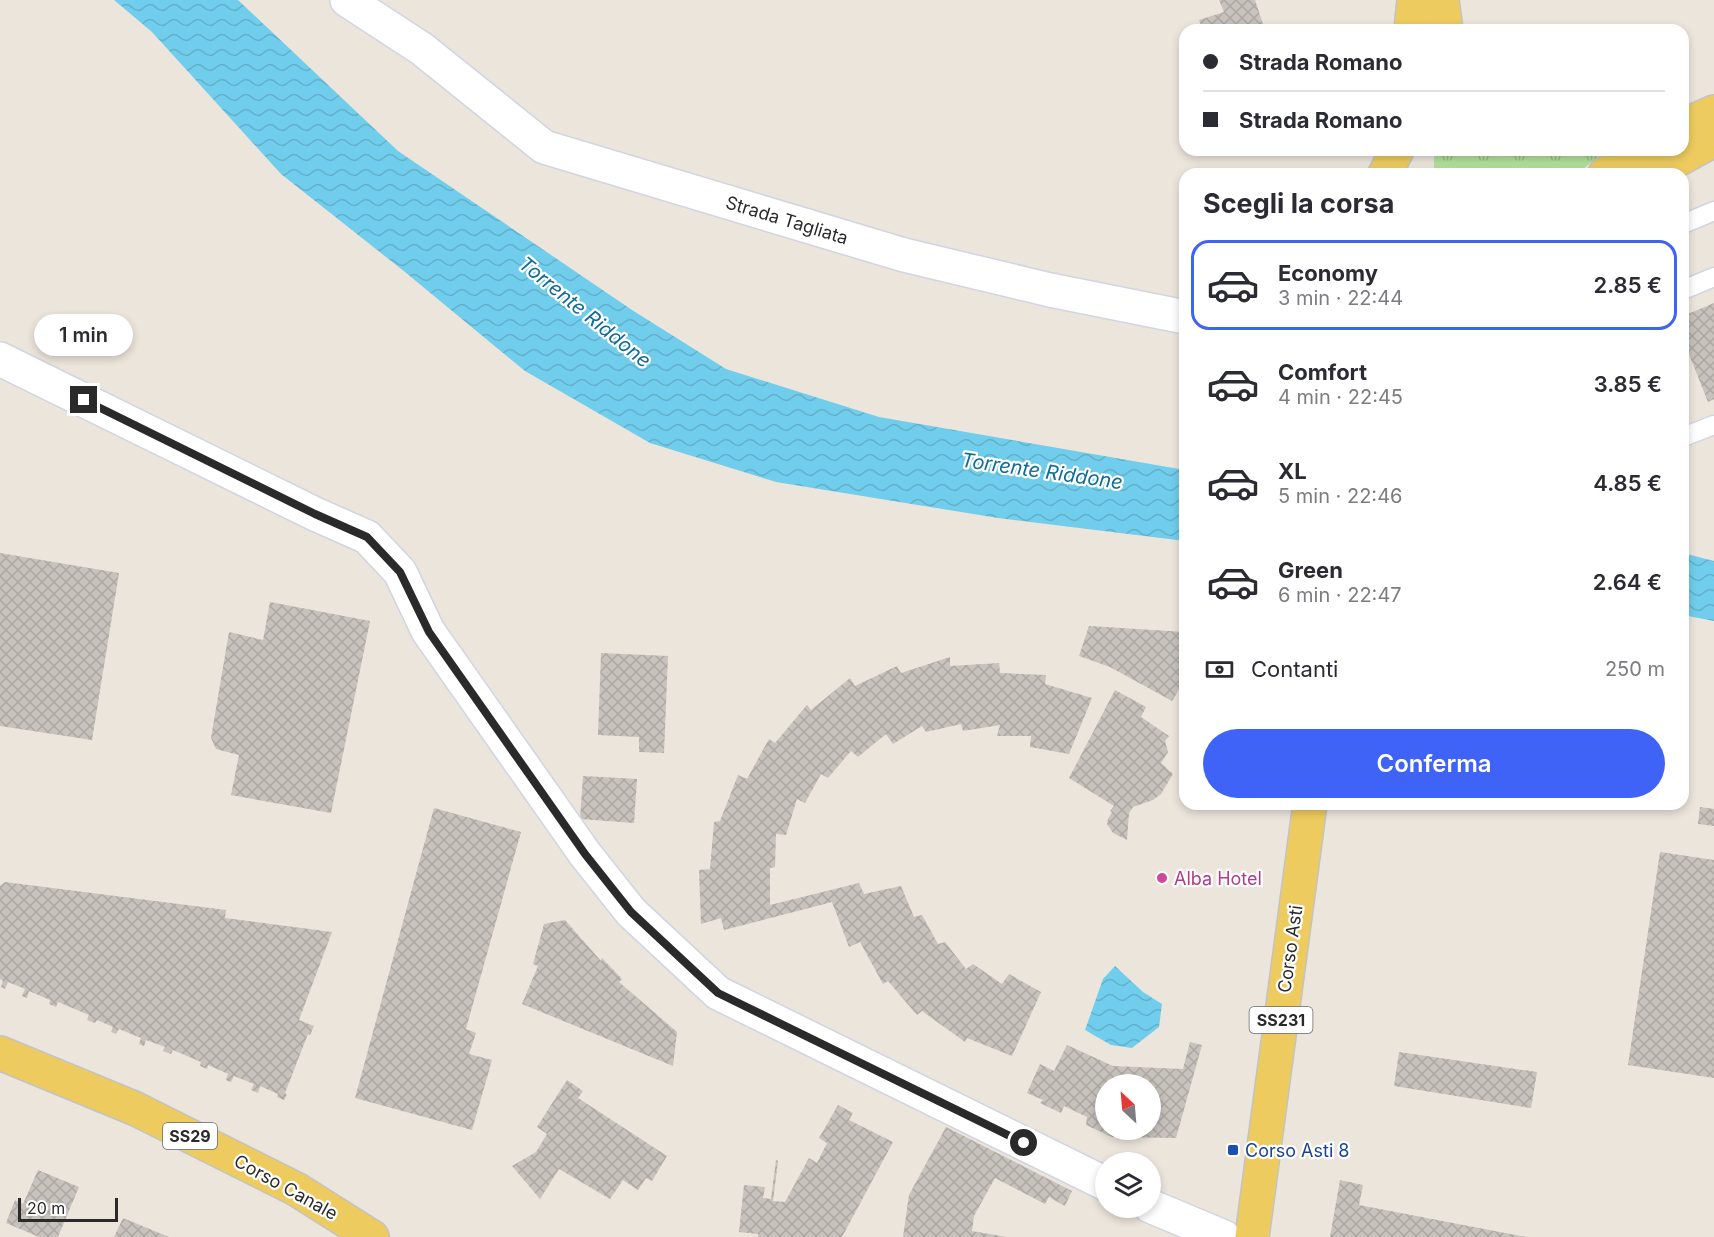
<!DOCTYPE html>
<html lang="it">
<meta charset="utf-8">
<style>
:root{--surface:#fff;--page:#f2f2f3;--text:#2b2b33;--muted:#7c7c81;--line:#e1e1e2;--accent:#3f63f6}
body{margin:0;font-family:Inter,sans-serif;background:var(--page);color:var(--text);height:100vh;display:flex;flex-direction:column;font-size:22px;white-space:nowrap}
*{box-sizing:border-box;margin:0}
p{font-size:20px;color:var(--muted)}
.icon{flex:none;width:33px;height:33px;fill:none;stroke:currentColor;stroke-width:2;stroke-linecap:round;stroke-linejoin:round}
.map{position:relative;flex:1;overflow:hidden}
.drawer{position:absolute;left:1179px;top:168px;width:510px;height:642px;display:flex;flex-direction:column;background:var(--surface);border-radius:18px;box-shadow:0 3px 9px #0003}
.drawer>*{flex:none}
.hud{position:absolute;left:1179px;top:24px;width:510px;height:132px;border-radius:18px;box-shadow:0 3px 9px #0003;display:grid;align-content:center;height:132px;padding:0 24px;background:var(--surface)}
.needle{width:39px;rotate:334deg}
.buttons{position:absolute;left:1095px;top:1074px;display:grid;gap:12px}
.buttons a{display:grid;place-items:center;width:66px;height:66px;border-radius:50%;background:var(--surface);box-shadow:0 3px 9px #0003;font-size:30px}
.scale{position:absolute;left:18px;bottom:15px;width:100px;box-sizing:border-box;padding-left:6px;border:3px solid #2a2a2a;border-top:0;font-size:16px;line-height:21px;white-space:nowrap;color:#2a2a2a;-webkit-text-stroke:4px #fff;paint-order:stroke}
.end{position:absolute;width:27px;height:27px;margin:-14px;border:8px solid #2a2a2a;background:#fff;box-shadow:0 0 0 3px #fff}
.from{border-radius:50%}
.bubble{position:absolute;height:42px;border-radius:21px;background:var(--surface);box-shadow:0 3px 9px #0003;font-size:20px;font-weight:600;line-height:42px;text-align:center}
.hud b{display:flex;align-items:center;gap:21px;height:57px;font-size:22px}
.hud b+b{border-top:2px solid var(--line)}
.hud i{width:15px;height:15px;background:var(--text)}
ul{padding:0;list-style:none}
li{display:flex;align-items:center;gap:18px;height:90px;margin:0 12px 9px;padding:0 12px;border:3px solid transparent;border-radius:18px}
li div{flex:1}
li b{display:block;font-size:22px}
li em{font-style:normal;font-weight:600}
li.current{border-color:var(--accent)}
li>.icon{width:54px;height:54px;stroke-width:1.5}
h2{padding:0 24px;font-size:27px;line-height:72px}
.pay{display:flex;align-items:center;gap:15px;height:66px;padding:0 24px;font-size:22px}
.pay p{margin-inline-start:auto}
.action{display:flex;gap:12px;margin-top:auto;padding:12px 24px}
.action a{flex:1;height:69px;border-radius:36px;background:var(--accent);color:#fff;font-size:24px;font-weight:600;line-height:69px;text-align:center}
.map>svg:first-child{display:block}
.grass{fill:url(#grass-tufts)}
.water{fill:url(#water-waves)}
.building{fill:url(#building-cross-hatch);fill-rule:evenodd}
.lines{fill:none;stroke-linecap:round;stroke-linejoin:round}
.service-casing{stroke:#d1d5e2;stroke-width:21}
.minor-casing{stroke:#d1d5e2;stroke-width:36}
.primary-casing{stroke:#c3c3c3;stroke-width:36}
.service{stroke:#fff;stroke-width:18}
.minor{stroke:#fff;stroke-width:33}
.primary{stroke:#edcb5f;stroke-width:33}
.route{stroke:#2a2a2a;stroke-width:8}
.hotel-dot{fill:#d1479c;stroke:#fff;stroke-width:2}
.transit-dot{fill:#1a4fb4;stroke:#fff;stroke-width:2}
.labels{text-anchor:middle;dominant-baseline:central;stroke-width:4.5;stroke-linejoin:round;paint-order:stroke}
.shield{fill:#fff;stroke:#6a6a6a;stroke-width:1.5}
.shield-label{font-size:16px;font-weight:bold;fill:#2a2a2a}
.street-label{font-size:18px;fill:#2a2a2a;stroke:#fff}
.hotel-label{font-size:18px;fill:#b23c85;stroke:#fff;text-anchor:start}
.transit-label{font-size:18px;fill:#164399;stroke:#fff;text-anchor:start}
.water-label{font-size:20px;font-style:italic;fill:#106b98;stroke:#fff}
</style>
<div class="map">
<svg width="1714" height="1237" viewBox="0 0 1714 1237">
<defs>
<pattern id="grass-tufts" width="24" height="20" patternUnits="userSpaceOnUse" patternTransform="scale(1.5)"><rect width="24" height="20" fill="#b3e199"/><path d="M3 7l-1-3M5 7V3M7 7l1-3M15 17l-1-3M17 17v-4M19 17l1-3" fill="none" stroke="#9ac184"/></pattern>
<pattern id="water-waves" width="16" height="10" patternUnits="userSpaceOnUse" patternTransform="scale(1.5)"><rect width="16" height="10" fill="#71cdec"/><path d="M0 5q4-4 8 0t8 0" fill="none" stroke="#62b0cb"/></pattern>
<pattern id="building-cross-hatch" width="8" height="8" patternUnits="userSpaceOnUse" patternTransform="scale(1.5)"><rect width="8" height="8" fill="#c7c2bc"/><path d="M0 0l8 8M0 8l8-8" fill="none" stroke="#aba7a2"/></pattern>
</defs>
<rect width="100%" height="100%" fill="#ece5dc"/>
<path class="grass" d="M1434,150H1606L1577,174H1434Z"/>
<path class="water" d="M114,0H238L398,151L632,310L726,369L879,417L1185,470V541L998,518L776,482L650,443L525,371L405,272L281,174L152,32Z
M1683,553L1714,561V621L1683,615Z
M1115,966L1143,992L1162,1004L1159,1027L1132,1048L1111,1045L1085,1030L1103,979Z"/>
<path class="building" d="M1219,0H1255L1265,30H1203L1199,20L1224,12Z
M1714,303V399L1708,402L1683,339V316Z
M0,553L119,573L92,740L0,726Z
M270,602L370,621L331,813L231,795L239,755L216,749L211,738L229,632L263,640Z
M1089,626L1185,632V680L1172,701L1110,667L1079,656Z
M601,653L668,656L664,753L639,752V737L598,735Z
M950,657V666L999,663L1000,673L1046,675L1045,684L1092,698L1069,754L1030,747L1031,736H997L1000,725L963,731L961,724L926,732L922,726L893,744L886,734L858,757L851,751L828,778L821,774L805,803L797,799L786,835L776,834L775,867L770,868V905L859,883L864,894L901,886L914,917L922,915L938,944L945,942L966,969L973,964L1002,984L1009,974L1041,992L1012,1056L967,1038L965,1042L922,1011L917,1015L888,981L883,984L860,942L849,947L832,902L724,930L721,918L701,924L699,870L710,869L714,822L720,821L738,775L747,779L769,739L775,743L807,705L811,710L850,678L855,686L897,666L901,673Z
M1115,690L1146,707L1141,717L1169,736L1165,741L1168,752L1161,763L1173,774L1161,794L1153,800L1133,807L1129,813L1127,840L1113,833L1107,824L1108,819L1112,812L1110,811L1114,806L1069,778Z
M583,776L637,779L634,823L580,819Z
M1700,807L1714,809V826L1698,824Z
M434,808L521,832L466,1029L476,1033L469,1054L492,1060L472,1130L355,1098Z
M1660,852L1714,860V1078L1628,1065Z
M5,882L226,910L225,918L332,932L299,1020L314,1026L310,1035L308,1034L285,1093L287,1095L284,1100L277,1097L278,1094L260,1086L258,1093L251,1090L254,1084L234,1076L231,1082L226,1080L228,1074L208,1065L207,1069L200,1066L201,1062L173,1050L171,1054L163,1051L165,1047L146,1040L144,1046L139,1044L141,1038L119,1029L116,1034L111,1032L113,1027L97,1020L95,1023L87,1020L89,1015L58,1002L56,1007L49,1004L50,1000L29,991L27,998L22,996L25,989L8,982L5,989L1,987L3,981L0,979V886Z
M565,920L601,961L602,958L622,979L619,982L677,1032L673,1066L522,1004L538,966L533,964L544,924Z
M1190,1042L1202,1045L1176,1138L1112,1137L1086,1125L1087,1117L1064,1106L1061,1113L1040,1103L1043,1100L1027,1093L1040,1064L1054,1071L1067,1045L1113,1066L1183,1069ZM1106,1084H1150V1130H1106Z
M1399,1052L1537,1072L1531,1108L1394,1086Z
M567,1080L583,1091L578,1098L667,1156L652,1181L646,1178L638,1190L623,1180L610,1199L559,1169L540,1199L512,1166L536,1152L547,1134L537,1127Z
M838,1105L853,1113L849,1120L893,1142L842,1237H758V1234L739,1232L744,1185L765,1187L763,1198L771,1199L776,1160L778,1161L773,1201L785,1202L809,1158L817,1163L827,1143L819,1138Z
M946,1127L1072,1191L1065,1206L1049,1197L1045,1204L995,1178L974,1216L972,1231L1007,1237H903L909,1195Z
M38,1170L79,1187L58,1237H39L6,1223L15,1200L23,1204Z
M1340,1180L1363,1185L1359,1205L1526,1237H1330Z
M123,1218L169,1237H114Z"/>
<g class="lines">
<g class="service-casing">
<path id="service" d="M1683,224L1714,211
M1683,290L1714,277
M1683,437L1714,425"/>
</g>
<g class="minor-casing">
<path id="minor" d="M347,0L422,49L544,147L904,255L1050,290L1185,317
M0,359L315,514L367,537L400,572L428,631L585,854L631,912L718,993L1106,1184
M1150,1206L1224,1237"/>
</g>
<g class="primary-casing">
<path id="primary" d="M1442,0L1446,30
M1411,30L1414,0
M1683,126L1714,112
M1385,174L1397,150
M1605,174L1642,150
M1652,174L1714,140
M0,1053L136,1109L296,1189L372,1237
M1252,1237L1310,804"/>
</g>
<use href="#service" class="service"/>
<use href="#minor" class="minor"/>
<use href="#primary" class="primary"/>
</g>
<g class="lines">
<path class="route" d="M84,400L315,514L367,537L400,572L429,632L585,854L631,912L718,993L1024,1143"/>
</g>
<circle class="hotel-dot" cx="1162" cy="878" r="6"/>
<rect class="transit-dot" x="1227" y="1144" width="12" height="12" rx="3"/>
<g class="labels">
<g class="shield">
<rect x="1249.5" y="1007" width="63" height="26" rx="4.5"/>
<rect x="163" y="1123" width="54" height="26" rx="4.5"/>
</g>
<g class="shield-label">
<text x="1281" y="1020">SS231</text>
<text x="190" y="1136">SS29</text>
</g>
<g class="street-label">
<text transform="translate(787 220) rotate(17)">Strada Tagliata</text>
<text transform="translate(1290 949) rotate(-82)">Corso Asti</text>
<text transform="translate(286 1187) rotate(29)">Corso Canale</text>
</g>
<g class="hotel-label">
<text x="1174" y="878">Alba Hotel</text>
</g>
<g class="transit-label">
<text x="1245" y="1150">Corso Asti 8</text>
</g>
<g class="water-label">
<text transform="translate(585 312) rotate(39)">Torrente Riddone</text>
<text transform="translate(1042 471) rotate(8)">Torrente Riddone</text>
</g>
</g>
</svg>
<div class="buttons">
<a><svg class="needle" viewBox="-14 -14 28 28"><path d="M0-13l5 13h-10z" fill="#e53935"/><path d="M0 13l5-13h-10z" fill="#7c7c81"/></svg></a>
<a><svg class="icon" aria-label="layers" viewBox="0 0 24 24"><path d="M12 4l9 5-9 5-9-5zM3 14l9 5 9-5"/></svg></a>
</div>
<div class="scale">20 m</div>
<i class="end from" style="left:1024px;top:1143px"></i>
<i class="end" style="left:84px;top:400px"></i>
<div class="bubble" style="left:34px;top:314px;width:99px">1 min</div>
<div class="hud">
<b><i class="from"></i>Strada Romano</b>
<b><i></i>Strada Romano</b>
</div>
<section class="drawer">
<h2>Scegli la corsa</h2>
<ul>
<li class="current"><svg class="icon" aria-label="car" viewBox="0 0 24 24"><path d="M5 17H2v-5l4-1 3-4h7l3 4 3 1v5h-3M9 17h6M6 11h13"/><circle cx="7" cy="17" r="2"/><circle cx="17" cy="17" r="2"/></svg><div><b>Economy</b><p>3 min · 22:44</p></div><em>2.85 €</em></li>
<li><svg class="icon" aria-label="car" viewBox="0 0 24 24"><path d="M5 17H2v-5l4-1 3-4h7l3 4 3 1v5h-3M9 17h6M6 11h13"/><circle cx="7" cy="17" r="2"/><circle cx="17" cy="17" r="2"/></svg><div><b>Comfort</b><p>4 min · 22:45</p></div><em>3.85 €</em></li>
<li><svg class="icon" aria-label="car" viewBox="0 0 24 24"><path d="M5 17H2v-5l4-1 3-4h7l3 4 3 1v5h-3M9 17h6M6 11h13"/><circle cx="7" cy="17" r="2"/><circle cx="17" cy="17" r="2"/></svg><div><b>XL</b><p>5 min · 22:46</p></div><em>4.85 €</em></li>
<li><svg class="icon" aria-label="car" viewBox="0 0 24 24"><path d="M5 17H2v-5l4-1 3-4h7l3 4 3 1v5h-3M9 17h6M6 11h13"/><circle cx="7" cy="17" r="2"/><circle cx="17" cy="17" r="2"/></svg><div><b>Green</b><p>6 min · 22:47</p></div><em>2.64 €</em></li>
</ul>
<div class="pay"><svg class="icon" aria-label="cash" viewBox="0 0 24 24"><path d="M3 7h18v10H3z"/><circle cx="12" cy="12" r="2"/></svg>Contanti<p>250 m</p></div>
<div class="action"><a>Conferma</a></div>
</section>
</div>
